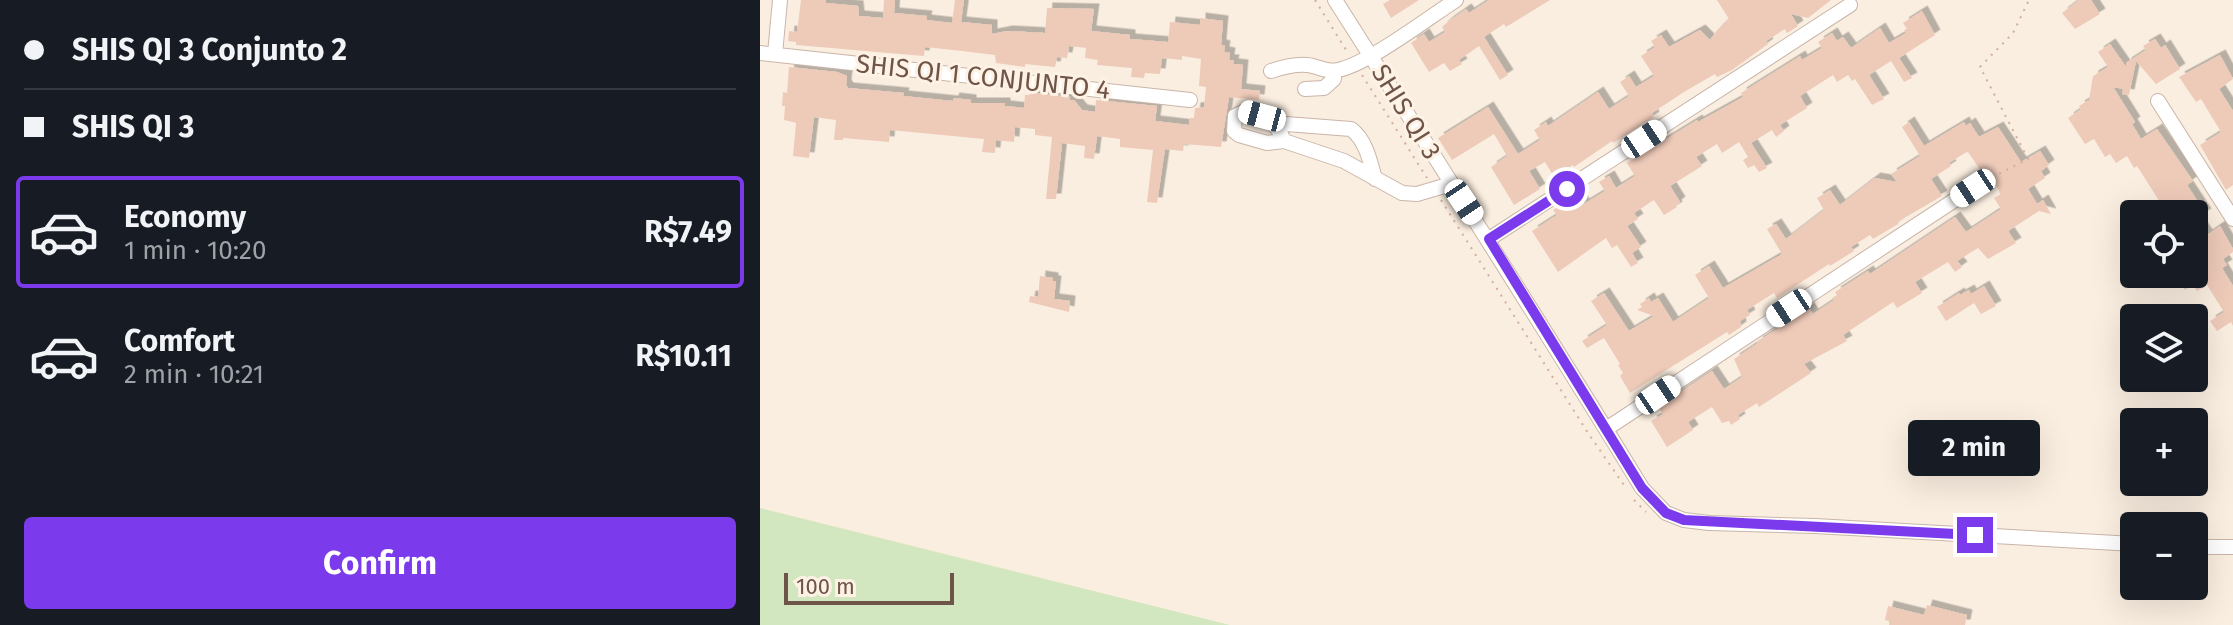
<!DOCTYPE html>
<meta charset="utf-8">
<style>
:root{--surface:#171b24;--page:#242831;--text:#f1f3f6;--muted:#9ea1a6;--line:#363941;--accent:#7c3aed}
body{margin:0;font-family:"Fira Sans",sans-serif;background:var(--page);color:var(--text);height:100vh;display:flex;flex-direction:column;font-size:30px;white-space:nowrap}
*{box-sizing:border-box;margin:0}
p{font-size:26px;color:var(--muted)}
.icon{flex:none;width:44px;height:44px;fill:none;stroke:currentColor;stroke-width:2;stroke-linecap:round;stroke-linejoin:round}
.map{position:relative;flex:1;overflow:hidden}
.details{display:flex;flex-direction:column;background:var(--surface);width:760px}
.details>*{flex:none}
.top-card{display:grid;align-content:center;height:176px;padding:0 24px;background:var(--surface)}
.controls{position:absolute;left:1360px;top:200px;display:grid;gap:16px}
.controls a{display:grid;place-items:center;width:88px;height:88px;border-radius:8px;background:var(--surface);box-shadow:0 8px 32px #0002;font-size:40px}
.scale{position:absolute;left:24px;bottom:20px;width:170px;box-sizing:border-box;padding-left:8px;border:4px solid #6f5449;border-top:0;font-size:22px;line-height:28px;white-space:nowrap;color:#6f5449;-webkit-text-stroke:6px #fef2e5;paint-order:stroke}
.end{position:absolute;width:36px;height:36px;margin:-18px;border:10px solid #7c3aed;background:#fff;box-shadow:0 0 0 4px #fff}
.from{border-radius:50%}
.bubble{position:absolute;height:56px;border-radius:8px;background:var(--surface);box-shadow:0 8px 32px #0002;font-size:26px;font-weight:700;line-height:56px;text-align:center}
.car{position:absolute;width:24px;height:48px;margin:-24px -12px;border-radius:10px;box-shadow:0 0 6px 2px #0007;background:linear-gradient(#fff 24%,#345 0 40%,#fff 0 76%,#345 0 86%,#fff 0)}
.top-card b{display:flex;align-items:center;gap:28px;height:76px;font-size:30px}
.top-card b+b{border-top:2px solid var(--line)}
.top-card i{width:20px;height:20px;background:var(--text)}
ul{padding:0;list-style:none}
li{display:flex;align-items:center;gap:24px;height:112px;margin:0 16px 12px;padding:0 8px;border:4px solid transparent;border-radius:8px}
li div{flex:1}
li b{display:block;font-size:30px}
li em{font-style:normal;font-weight:700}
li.selected{border-color:var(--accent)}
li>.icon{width:72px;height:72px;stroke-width:1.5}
.action{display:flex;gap:16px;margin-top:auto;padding:16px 24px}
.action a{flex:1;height:92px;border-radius:8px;background:var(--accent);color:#fff;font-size:32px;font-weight:700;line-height:92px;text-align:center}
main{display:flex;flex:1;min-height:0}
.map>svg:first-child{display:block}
.green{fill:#d2e7c0}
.building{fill:#eecab9;filter:url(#shadow)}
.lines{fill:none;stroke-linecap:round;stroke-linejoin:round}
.minor-casing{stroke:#cab5a8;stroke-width:16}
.path{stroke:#d2ae9d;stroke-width:2;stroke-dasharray:2 6;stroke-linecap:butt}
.minor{stroke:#fff;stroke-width:14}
.route{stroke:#7c3aed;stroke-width:10}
.labels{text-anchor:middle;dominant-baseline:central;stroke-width:6;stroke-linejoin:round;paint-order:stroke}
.street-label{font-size:26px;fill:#6f5449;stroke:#fef2e5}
</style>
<main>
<section class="details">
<div class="top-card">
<b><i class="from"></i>SHIS QI 3 Conjunto 2</b>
<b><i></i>SHIS QI 3</b>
</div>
<ul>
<li class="selected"><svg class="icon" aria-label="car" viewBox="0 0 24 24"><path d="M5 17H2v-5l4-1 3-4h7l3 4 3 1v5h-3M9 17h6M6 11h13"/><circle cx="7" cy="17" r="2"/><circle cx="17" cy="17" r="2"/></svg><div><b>Economy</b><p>1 min · 10:20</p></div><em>R$7.49</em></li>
<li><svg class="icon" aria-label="car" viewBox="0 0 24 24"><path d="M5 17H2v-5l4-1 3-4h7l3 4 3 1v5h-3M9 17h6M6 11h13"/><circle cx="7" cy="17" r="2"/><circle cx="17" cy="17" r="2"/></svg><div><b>Comfort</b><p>2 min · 10:21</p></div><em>R$10.11</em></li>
</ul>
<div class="action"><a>Confirm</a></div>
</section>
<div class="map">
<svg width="1473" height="625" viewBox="0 0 1473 625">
<defs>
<filter id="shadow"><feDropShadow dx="5.5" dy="-5.5" stdDeviation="0" flood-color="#0004"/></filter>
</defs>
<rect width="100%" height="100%" fill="#faeee0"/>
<path class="green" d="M0,508L470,625H0Z"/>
<path class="building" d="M41,0H66V3L98,6L99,16L123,18L124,0H135L134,13L167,16L166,20L192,23L195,0H204L201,22L232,25V34L247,31L285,33L287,8L334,9L331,31L370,35V39L408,42L410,22L440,25V18L463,21L461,45L465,46L464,52L470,53L469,60H474L473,64L483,65L481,89L500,91L499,100L469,97L461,147L424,144L423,151L405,149L397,203L387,202L393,150L360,147V139L337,136L334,159L324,158L325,146L302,143L296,199H286L292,137L275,135V129L255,127L254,142L236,140L235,153L222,152L224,139L130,130L129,142L83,138V140H74L76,120L54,117L49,158L33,156L36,123L24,120L25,106H22L23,92L27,93L29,67L77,72L87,76L86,85L88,88L144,93L143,96L193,101L194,98L211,100V103H245V106L264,108L265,95H270L271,93L310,97V100H314L322,110L335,112L336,100L397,106L395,121L429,125L430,118H434L435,108L444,107L446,87L439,86L441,59L422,56V60L402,58L400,74L385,73L384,78L371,77L372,68L337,65L338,60L325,58L326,48L309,46L307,58L297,57L295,67L265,64V67L236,63L235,55L202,51L165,47L164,56L36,45V42L28,41L29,31L37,32Z
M630,0H659L631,18L623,4Z
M729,0H790L746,27L744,24L724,37L748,75L740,80L719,46L699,60L702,64L690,71L684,63L669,72L651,43L664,34L669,42L685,32L682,27L689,21L706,9L709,13Z
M957,0H1071L1048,18L1031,14L1038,26L1027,33L1025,29L1006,41L1008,44L972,70L957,77L955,74L924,92L892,113L894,117L853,143L852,141L814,167L813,165L794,177L785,162L769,171L780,189L754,205L731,167L747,156L734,134L692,160L678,138L728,107L758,154L780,140L774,130L786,122L788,126L838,92L849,109L869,96L860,82L869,76L876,87L894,76L881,56L895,47L891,41L901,35L909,47L940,30L950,40L958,29L969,19Z
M1319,0H1331L1340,14L1315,29L1302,13Z
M1162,11L1175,35L1139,58L1152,78L1144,82L1131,61L1109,75L1124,99L1112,105L1095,79L1092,81L1088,75L1077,82L1073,75L1040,96L1047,108L1020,125L1024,131L1016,137L1012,130L991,143L1007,168L999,172L994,165L988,168L983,160L988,157L979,142L962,153L957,144L936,157L942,166L910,186L920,202L916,205L917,207L904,215L894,200L874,213L878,219L867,226L881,247L872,253L878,263L871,267L857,245L852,248L846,238L798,272L772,231L797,215L793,210L819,195L824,204L845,191L839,182L849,176L856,188L875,176L867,163L937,120L938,122L983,97L981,93L1040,56L1042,60L1062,48L1058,42L1072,33L1077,41L1083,37L1091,48L1120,28L1129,43L1146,33L1144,30L1147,29L1143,23Z
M1395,39L1401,48L1405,45L1420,69L1396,84L1376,61L1369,95L1362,94L1363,89L1353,87L1375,122L1372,124L1381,139L1397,129L1433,181L1427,185L1446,214L1437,219L1447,235L1460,226L1473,249V252L1463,259L1467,265L1462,268L1473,286V326L1471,322L1457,331L1450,321L1464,312L1447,285L1437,291L1433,285L1425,290L1415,274H1434V214H1391L1403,207L1377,166L1374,168L1367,156L1356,163L1350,154L1345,157L1334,139L1325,144L1308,118L1321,109L1319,106L1329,100L1333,76L1348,67L1338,52L1350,44L1366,67V63L1386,50L1383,46Z
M1460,55L1473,79L1459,89L1473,111V185L1466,190L1440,145L1461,132L1441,99L1436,102L1419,77Z
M1149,122L1164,146L1204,122L1206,126L1210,123L1219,137L1238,127L1261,162L1280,151L1289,165L1281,171L1285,178L1268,189L1277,204L1283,200L1291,214L1279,211L1248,231L1256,243L1228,259L1218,248L1197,261L1202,267L1195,272L1188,262L1155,282L1162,293L1137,308L1133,302L1083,335L1087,341L1044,364L1051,373L999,407L997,403L978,415L980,419L971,425L969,421L962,423L952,407L928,422L933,430L907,447L891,421L903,414L898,407L952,371L964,389L982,377L974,359L998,343L997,342L1049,308L1053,314L1074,300L1072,298L1077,295L1075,292L1108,271L1110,274L1195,217L1206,232L1241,209L1234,198L1241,194L1229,175L1225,177L1208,152L1205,153L1189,163L1191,166L1171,179L1182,196L1139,221L1138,224L1113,239L1110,235L1091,247L1094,251L1070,266L1069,264L1017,298L1014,293L987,310L990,315L980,321L981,327L969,335L967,332L870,393L860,376L863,373L858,365L860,364L844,338L827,348L822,341L847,325L831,301L844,293L869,331L894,316L877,310L882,307L880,304L889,298L891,302L898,298L913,322L949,298L935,275L949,266L963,288L1022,254L1007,229L1016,224L1026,239L1064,210L1057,198L1070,190L1080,205L1115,178L1137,182L1131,174L1160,156L1142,127Z
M280,276L293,278V281H296L294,299L310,301L309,312L269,302L270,296L278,297Z
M1224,286L1236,306L1221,314L1214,303L1186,321L1177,307L1199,293L1200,295L1209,290L1211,294Z
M1167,605L1207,615L1205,625H1129V621L1125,620L1128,606L1164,615Z"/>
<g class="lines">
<g class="minor-casing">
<path id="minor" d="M575,0C678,162 782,324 882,488L906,513L924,520L949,523L1055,526L1374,544
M0,53L430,100
M15,54L20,0
M511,71C523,67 534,64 547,65C558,66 567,73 578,70C608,64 668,18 696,0
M545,89L564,88L574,79V71
M1398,101L1473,219
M513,123L591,129C606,140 610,161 615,179
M524,141C517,122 504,116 485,111L475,116L474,131L479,135L507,143L524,141L584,161L642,193L657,194L691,184
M729,239L1090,5
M846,429L1213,188
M1434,547H1473"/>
</g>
<path class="path" d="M555,0L588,53
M602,75L667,178
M1225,181L1268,159L1220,67L1253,33L1269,0
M681,200L828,433L866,488
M874,500L886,512"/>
<use href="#minor" class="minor"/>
</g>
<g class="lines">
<path class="route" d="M807,189L729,239L882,488L906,513L924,520L1215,535"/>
</g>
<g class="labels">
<g class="street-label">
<text transform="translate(223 77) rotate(6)">SHIS QI 1 CONJUNTO 4</text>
<text transform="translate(646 112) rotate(58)">SHIS QI 3</text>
</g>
</g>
</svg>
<div class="controls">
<a><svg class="icon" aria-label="locate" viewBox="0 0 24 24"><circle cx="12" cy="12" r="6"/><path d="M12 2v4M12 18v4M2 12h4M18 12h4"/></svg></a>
<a><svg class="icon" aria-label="layers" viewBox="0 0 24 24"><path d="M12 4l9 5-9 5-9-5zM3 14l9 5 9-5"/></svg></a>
<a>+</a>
<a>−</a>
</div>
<div class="scale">100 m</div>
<i class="end from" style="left:807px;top:189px"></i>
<i class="end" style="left:1215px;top:535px"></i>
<div class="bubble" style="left:1148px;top:420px;width:132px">2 min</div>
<i class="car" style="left:502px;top:116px;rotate:285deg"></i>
<i class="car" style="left:884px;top:139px;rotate:57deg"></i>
<i class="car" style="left:1213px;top:188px;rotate:237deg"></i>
<i class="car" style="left:704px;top:202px;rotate:146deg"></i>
<i class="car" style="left:1029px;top:308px;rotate:237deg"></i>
<i class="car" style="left:898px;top:395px;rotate:56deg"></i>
</div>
</main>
